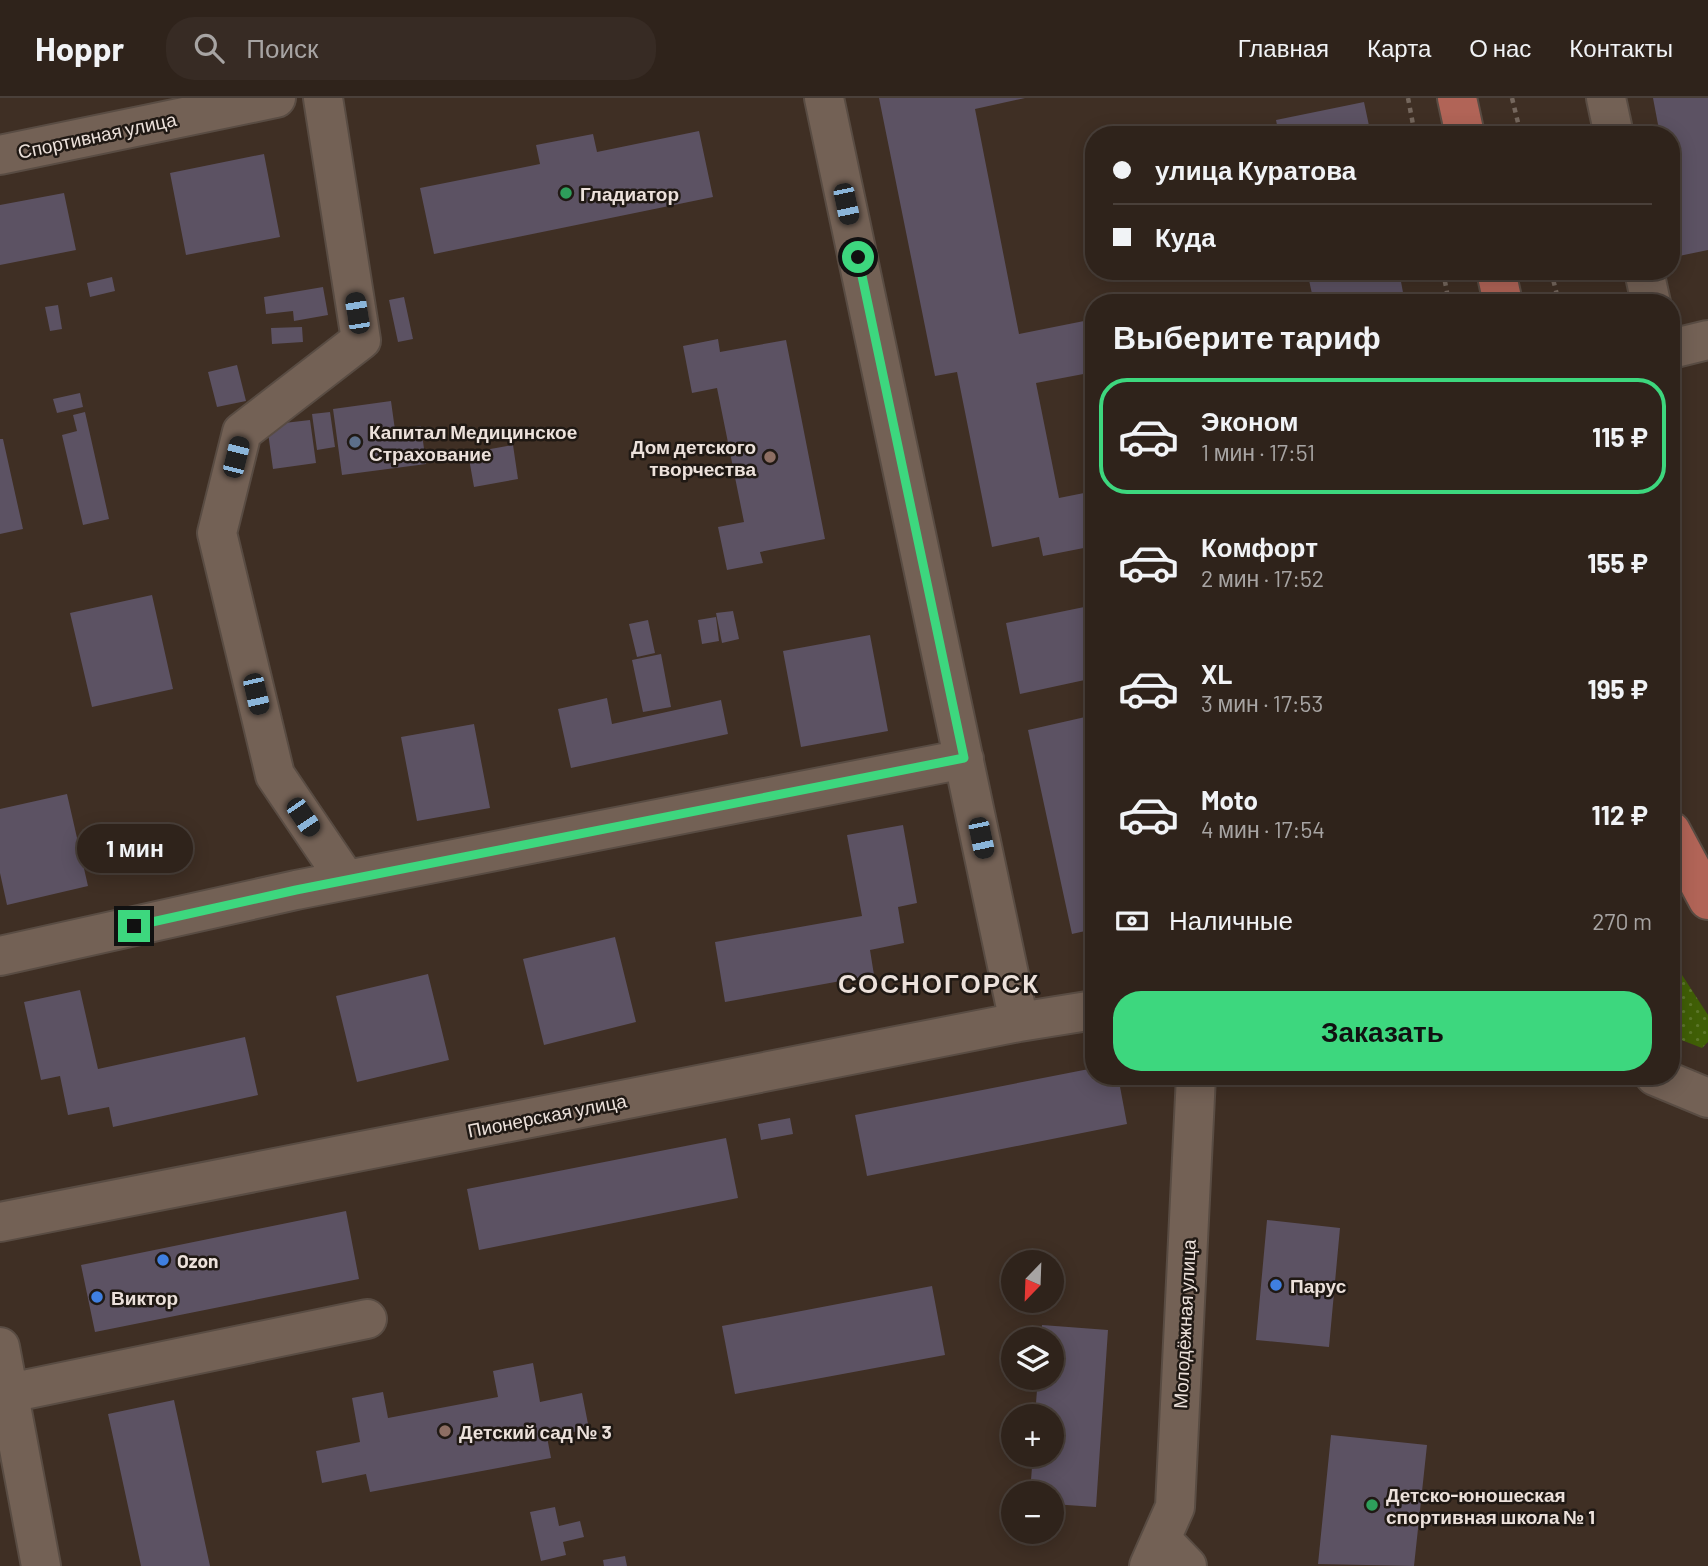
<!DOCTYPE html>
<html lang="ru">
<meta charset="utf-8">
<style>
:root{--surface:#2f231b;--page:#372b24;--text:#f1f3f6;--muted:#a7a4a3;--line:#4a403a;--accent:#3dd77e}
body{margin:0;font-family:Barlow,sans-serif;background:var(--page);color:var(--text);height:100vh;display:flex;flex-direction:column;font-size:26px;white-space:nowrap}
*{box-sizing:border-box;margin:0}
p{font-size:23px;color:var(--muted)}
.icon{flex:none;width:38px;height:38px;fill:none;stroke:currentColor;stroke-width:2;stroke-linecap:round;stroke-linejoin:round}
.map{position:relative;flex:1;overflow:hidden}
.drawer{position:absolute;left:1085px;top:196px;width:595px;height:791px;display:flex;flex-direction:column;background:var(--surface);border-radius:28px;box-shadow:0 4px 18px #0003,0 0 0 2px var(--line)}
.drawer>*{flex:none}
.banner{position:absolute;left:1085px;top:28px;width:595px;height:154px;border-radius:28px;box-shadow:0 4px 18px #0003,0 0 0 2px var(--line);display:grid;align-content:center;height:154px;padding:0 28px;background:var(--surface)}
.needle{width:46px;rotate:203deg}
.buttons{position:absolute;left:1001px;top:1152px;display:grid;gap:14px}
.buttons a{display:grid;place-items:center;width:63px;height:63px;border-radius:50%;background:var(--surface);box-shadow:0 4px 18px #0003,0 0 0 2px var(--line);font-size:35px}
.end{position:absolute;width:32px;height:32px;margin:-16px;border:9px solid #3dd77e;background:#111;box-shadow:0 0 0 4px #111}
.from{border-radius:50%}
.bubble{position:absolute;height:49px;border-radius:24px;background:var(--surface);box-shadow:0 4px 18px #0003,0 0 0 2px var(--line);font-size:23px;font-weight:700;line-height:49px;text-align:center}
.car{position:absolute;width:21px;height:42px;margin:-21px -10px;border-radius:9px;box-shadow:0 0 5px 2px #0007;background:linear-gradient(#222 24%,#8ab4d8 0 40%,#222 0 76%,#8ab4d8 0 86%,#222 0)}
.banner b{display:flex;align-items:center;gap:24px;height:66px;font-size:26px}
.banner b+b{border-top:2px solid var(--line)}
.banner i{width:18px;height:18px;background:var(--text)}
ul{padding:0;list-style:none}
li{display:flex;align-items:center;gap:21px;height:116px;margin:0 14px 10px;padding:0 14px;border:4px solid transparent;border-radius:28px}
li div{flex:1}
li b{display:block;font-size:26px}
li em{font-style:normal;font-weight:700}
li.selected{border-color:var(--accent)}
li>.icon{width:63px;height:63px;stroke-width:1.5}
h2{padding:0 28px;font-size:32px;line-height:84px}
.pay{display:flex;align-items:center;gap:18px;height:77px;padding:0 28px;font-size:26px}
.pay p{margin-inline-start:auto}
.action{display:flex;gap:14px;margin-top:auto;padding:14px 28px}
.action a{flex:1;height:80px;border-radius:28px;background:var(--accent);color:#111;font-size:28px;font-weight:700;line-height:80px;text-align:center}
header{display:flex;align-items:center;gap:42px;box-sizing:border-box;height:98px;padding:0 35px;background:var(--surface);border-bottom:2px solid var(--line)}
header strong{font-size:33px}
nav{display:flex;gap:38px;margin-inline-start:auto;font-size:24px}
.search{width:490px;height:63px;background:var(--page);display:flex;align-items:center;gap:18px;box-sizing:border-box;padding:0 24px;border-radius:28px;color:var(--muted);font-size:26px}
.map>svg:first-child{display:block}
.grass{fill:url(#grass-dots)}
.building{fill:#5c5263}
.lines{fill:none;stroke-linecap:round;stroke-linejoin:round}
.minor-casing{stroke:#594c43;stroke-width:42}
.major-casing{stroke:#594c43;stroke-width:42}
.path{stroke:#75675d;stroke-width:4.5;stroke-dasharray:5 5;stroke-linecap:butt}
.minor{stroke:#736155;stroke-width:38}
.major{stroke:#b16457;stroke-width:38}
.route{stroke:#3dd77e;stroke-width:9}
.leisure-dot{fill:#2e9e5b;stroke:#201914;stroke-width:2.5}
.service-dot{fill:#5c6f8a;stroke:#201914;stroke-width:2.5}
.education-dot{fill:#8d6e63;stroke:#201914;stroke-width:2.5}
.shop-dot{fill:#3f7fe0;stroke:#201914;stroke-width:2.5}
.labels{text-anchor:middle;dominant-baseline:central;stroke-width:5;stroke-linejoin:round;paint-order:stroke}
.street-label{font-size:19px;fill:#ece1db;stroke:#201914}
.poi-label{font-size:19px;font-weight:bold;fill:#ece1db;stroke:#201914;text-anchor:start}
.district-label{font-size:26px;font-weight:bold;letter-spacing:2px;fill:#ece1db;stroke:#201914}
</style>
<header>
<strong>Hoppr</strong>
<div class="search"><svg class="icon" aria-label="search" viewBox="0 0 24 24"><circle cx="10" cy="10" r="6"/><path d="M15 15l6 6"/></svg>Поиск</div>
<nav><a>Главная</a><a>Карта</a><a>О нас</a><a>Контакты</a></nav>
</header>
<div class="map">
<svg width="1708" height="1468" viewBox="0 0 1708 1468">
<defs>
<pattern id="grass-dots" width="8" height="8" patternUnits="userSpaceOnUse" patternTransform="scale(1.75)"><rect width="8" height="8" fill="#405f06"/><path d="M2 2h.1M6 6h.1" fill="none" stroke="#5c762a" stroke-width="1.8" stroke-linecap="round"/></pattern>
</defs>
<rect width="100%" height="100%" fill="#3f2f24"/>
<path class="grass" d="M1671,860L1708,917V944L1702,950L1671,938Z"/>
<path class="building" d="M879,0H1025L975,11L1019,236L1094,221V274L1036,285L1059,400L1094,393V448L1043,458L1039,439L992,449L957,274L935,278Z
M1653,0H1708V152L1679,158L1672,123L1678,121L1671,90V37H1660Z
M1364,4L1371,37H1279L1276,22Z
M699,33L713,99L434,156L420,90L540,66L536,47L593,36L597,54Z
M264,56L280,139L186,157L170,75Z
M64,95L76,152L0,167V107Z
M1307,173H1399L1405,205H1314Z
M112,179L115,193L90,199L87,185Z
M323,189L328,217L294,223L293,213L266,216L264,199Z
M404,199L413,241L398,244L389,202Z
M58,207L62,231L50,233L45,209Z
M302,229L303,244L272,246L271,230Z
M718,241L720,254L786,242L825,441L760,454L763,465L727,472L718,429L744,424L717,290L692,295L683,248Z
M237,267L246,303L217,309L208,274Z
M80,295L83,309L57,315L53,301Z
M391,303L395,332L421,328L426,366L342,377L333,311Z
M85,314L109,421L83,427L62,337L77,333L73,317Z
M330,314L335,349L317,352L312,316Z
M310,322L316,365L273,371L267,327Z
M0,341H3L23,431L0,436Z
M513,347L518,381L474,389L468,355Z
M152,497L173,591L92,609L70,515Z
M1094,507V580L1020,596L1006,525Z
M733,513L739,541L722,545L716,515Z
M716,519L719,543L702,546L698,522Z
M648,522L655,555L637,559L629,526Z
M870,537L888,633L801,649L783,553Z
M661,556L671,609L643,614L632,562Z
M607,600L612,626L721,602L728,636L571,670L558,611Z
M1094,617V831L1072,836L1028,632Z
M474,626L490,710L417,723L401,639Z
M67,696L88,788L7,807L0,775V711Z
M903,727L917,805L898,809L904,845L870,852L874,877L725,904L715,844L862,818L847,737Z
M615,839L636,924L544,947L523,861Z
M428,876L449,962L357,984L336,898Z
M80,892L98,971L245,939L258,997L113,1029L109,1009L68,1017L60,978L41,982L24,904Z
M1094,970V978H1118L1127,1026L867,1078L855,1017Z
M790,1020L793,1036L761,1042L758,1026Z
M726,1040L738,1100L479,1152L467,1091Z
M346,1113L359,1181L95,1234L81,1167Z
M1267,1122L1340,1130L1329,1249L1256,1242Z
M932,1188L945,1257L735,1296L722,1228Z
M1042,1227L1108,1232L1096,1409L1052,1406V1395H1030L1033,1356H1052V1318H1035L1038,1279H1052V1241H1041Z
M533,1265L540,1304L582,1295L589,1331L547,1339L551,1360L370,1394L366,1376L322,1385L316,1353L360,1344L352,1300L383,1294L388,1320L498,1299L493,1273Z
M174,1302L210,1468H141L108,1316Z
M1331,1337L1427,1347L1414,1468L1318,1466Z
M555,1409L559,1428L580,1423L584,1439L563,1444L566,1457L541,1463L530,1414Z
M625,1458L627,1468H604L603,1462Z"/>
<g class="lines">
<g class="minor-casing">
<path id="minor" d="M323,0L361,242L242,334L217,435L275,677L346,782
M824,0L1019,924
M1606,0L1614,37
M0,57L276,0
M1644,173L1651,205
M1671,251L1708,242
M0,858L296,792L964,661
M1655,978L1708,1000
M0,1124L1019,924L1094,912
M0,1249L41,1468
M0,1297L367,1221
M1161,1441L1187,1468
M1149,1468L1175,1409L1196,978"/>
</g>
<g class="major-casing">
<path id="major" d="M1457,0L1465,37
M1496,173L1503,205
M1671,733L1708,802"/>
</g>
<path class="path" d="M1408,0L1415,37
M1512,0L1521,37
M1443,173L1449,205
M1551,173L1559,205"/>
<use href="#minor" class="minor"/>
<use href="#major" class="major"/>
</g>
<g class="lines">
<path class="route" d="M134,828L296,792L964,660L858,159"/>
</g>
<g class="leisure-dot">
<circle cx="566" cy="95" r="7"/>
<circle cx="1372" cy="1407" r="7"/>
</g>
<circle class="service-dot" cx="355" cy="344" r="7"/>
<g class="education-dot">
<circle cx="770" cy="359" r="7"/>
<circle cx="445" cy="1333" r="7"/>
</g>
<g class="shop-dot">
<circle cx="163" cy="1162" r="7"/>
<circle cx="1276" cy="1187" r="7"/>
<circle cx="97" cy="1199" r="7"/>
</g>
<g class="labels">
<g class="street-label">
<text transform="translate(97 37) rotate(-12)">Спортивная улица</text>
<text transform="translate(547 1017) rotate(-11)">Пионерская улица</text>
<text transform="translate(1184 1226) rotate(-87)">Молодёжная улица</text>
</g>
<g class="poi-label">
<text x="580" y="95">Гладиатор</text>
<text x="369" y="333">Капитал Медицинское<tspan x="369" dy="22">Страхование</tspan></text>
<text x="756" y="348" text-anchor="end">Дом детского<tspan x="756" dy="22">творчества</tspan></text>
<text x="177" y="1162">Ozon</text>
<text x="1290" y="1187">Парус</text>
<text x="111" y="1199">Виктор</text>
<text x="459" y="1333">Детский сад № 3</text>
<text x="1386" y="1396">Детско-юношеская<tspan x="1386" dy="22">спортивная школа № 1</tspan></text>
</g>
<g class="district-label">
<text x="939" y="884">СОСНОГОРСК</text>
</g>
</g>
</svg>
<div class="buttons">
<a><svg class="needle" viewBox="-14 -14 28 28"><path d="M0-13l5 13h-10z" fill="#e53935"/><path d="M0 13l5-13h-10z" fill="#a7a4a3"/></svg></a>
<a><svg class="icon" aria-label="layers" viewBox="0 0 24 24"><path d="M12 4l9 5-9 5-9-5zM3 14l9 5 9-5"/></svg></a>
<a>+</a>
<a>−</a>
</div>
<i class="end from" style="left:858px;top:159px"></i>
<i class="end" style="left:134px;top:828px"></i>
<div class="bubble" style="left:77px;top:726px;width:116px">1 мин</div>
<i class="car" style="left:846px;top:106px;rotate:168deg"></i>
<i class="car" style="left:357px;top:215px;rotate:351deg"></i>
<i class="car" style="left:236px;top:359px;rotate:14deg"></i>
<i class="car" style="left:256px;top:596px;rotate:167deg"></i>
<i class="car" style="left:303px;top:719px;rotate:146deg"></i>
<i class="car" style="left:981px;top:740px;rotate:168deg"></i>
<div class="banner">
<b><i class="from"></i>улица Куратова</b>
<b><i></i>Куда</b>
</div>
<section class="drawer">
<h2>Выберите тариф</h2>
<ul>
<li class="selected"><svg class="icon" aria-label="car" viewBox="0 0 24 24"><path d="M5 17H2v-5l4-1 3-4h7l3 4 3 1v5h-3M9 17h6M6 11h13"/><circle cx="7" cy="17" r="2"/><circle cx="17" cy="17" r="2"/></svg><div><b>Эконом</b><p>1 мин · 17:51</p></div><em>115 ₽</em></li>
<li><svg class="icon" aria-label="car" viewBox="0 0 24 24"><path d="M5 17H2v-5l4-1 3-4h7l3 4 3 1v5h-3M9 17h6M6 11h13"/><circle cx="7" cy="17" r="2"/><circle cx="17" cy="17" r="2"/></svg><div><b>Комфорт</b><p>2 мин · 17:52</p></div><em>155 ₽</em></li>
<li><svg class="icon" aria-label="car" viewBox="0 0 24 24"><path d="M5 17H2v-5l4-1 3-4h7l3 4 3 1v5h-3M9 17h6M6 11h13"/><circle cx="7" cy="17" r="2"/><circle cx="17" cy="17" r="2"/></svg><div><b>XL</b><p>3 мин · 17:53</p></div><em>195 ₽</em></li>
<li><svg class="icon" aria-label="car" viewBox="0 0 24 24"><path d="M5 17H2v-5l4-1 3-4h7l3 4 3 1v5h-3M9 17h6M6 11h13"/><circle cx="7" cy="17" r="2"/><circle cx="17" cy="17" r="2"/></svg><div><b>Moto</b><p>4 мин · 17:54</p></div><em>112 ₽</em></li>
</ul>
<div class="pay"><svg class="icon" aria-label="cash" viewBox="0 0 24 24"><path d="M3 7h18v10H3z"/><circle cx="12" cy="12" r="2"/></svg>Наличные<p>270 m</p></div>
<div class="action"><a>Заказать</a></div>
</section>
</div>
